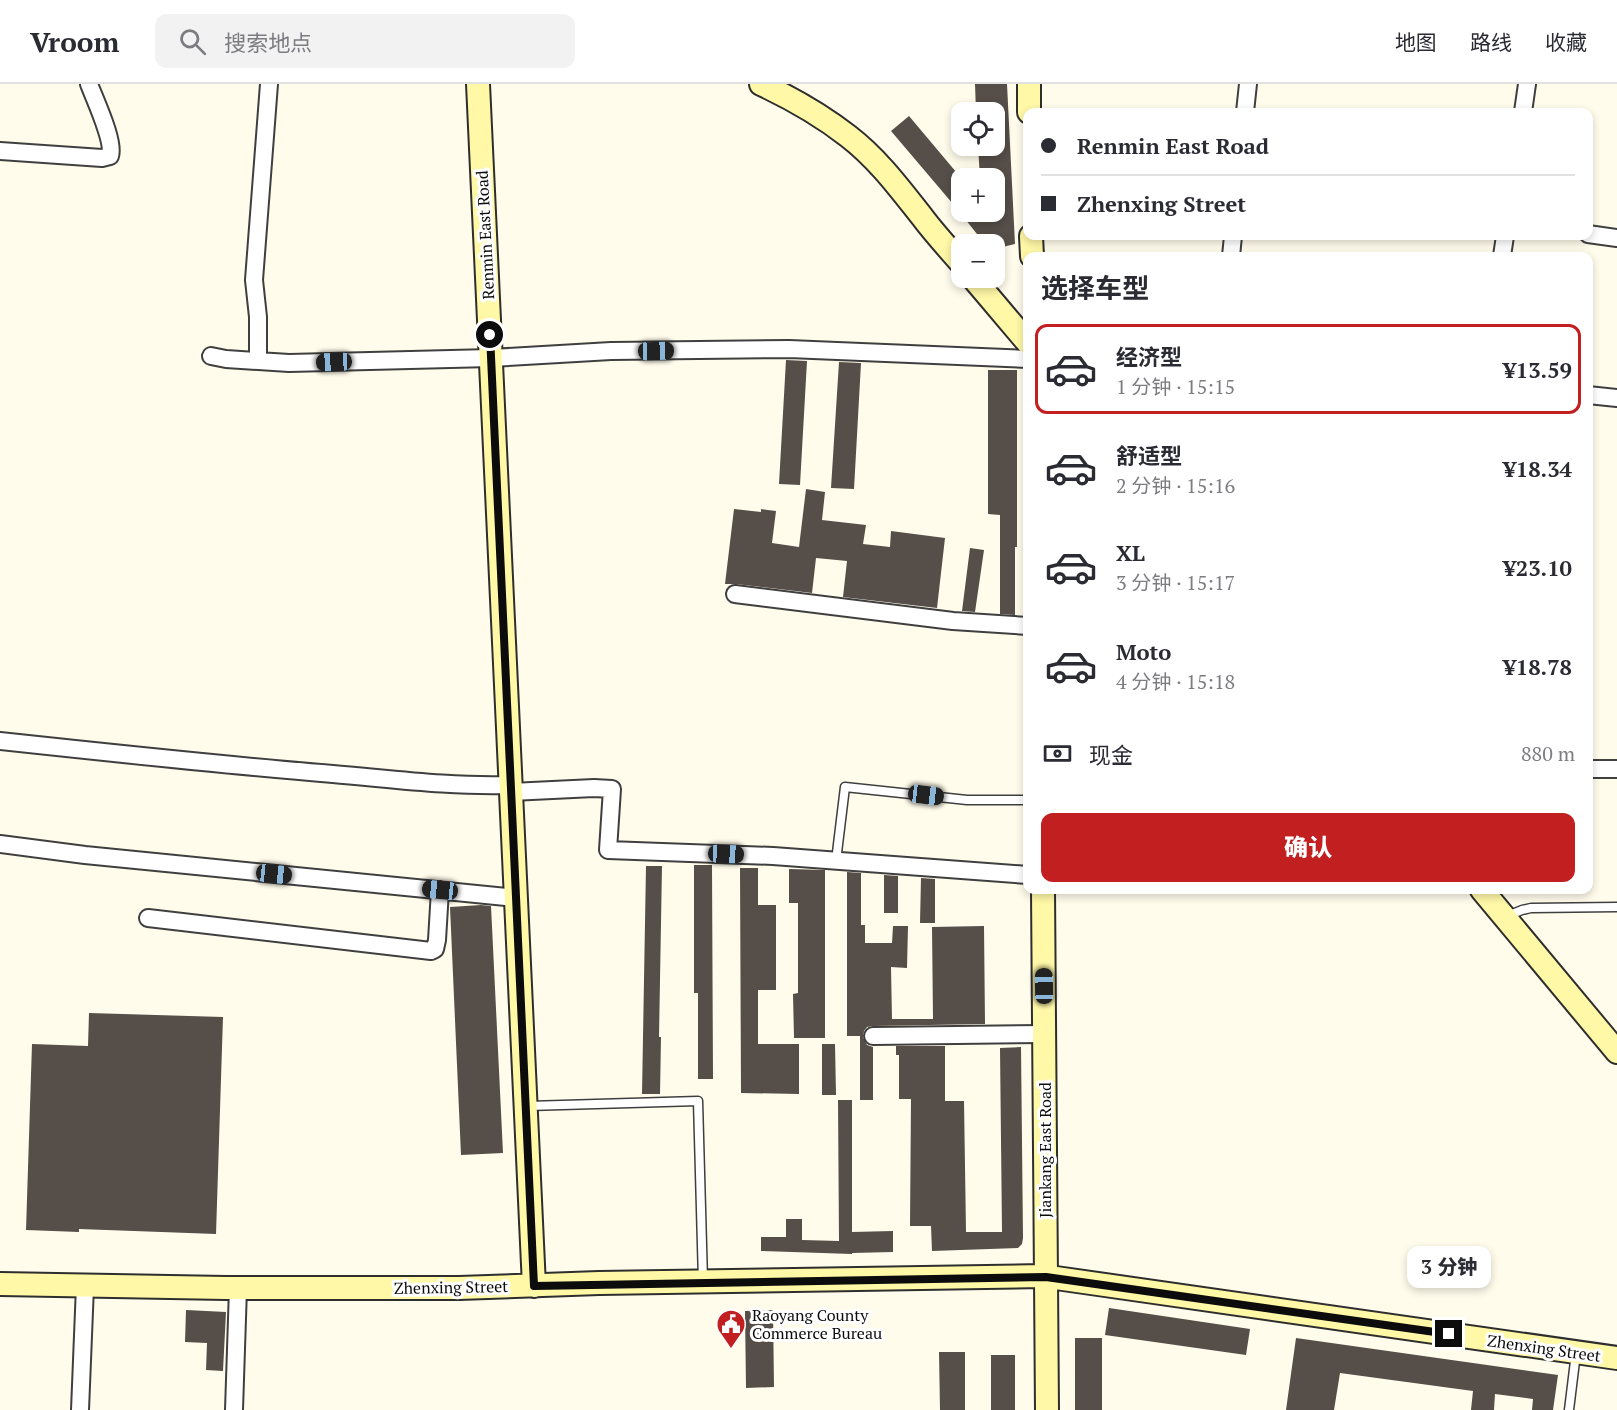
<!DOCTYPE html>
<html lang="zh">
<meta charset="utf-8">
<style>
:root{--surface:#fff;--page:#f2f2f3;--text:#2b2b33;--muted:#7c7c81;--line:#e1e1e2;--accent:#c21f21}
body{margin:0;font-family:"PT Serif","Noto Sans SC",serif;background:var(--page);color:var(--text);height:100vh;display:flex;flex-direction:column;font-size:22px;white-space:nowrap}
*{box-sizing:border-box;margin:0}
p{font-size:20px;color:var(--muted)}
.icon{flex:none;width:33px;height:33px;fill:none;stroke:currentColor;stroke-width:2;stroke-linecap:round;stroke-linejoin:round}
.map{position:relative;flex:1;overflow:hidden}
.sheet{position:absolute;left:1023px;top:168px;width:570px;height:642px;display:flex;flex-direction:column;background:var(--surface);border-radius:12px;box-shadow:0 3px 9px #0003}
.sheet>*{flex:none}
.top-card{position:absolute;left:1023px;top:24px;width:570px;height:132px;border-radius:12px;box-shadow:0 3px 9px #0003;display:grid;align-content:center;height:132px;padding:0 18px;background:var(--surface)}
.fabs{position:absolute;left:951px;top:18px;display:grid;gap:12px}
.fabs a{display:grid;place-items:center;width:54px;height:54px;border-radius:12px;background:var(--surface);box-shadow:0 3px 9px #0003;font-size:30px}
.end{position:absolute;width:27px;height:27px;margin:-14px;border:8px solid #0c0c0c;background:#fff;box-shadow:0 0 0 3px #fff}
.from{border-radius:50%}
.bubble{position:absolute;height:42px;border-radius:12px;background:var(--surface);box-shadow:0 3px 9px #0003;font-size:20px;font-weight:800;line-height:42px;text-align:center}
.car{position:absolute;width:18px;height:36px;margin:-18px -9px;border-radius:8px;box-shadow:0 0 4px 2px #0007;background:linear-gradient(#222 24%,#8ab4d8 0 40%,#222 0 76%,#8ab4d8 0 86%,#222 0)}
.top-card b{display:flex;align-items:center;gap:21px;height:57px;font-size:22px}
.top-card b+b{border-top:2px solid var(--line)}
.top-card i{width:15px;height:15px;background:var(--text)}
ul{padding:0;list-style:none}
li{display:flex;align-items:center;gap:18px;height:90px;margin:0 12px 9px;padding:0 6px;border:3px solid transparent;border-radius:12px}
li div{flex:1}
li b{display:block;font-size:22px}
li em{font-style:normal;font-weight:800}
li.current{border-color:var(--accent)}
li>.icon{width:54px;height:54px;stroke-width:1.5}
h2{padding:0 18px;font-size:27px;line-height:72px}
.pay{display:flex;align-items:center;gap:15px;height:66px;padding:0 18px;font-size:22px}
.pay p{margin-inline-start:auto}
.button{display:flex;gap:12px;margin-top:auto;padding:12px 18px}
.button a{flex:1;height:69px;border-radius:12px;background:var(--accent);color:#fff;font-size:24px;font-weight:800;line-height:69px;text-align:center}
header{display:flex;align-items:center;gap:36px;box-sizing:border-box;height:84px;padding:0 30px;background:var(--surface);border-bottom:2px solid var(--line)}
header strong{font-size:28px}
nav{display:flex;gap:33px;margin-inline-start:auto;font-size:21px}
.search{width:420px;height:54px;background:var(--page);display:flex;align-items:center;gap:15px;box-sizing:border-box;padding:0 21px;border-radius:12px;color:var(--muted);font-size:22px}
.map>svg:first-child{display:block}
.building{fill:#564e48}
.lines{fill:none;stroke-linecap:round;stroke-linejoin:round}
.lane-casing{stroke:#3f3f3f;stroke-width:11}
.street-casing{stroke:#3f3f3f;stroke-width:20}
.secondary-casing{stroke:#2e2e2e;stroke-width:26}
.lane{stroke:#fff;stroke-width:8}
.street{stroke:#fff;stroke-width:16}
.secondary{stroke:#fff8a7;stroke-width:22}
.route{stroke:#0c0c0c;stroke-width:8}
.labels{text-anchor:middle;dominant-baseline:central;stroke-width:6;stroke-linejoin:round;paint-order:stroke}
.street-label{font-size:16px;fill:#0c0c0c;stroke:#fff}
.poi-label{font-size:16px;fill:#0c0c0c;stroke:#fff;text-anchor:start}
</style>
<header>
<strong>Vroom</strong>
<div class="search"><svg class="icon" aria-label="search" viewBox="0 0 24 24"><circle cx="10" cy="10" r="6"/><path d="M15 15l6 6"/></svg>搜索地点</div>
<nav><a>地图</a><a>路线</a><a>收藏</a></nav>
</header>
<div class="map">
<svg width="1617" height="1326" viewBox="0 0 1617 1326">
<rect width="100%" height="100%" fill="#fffcec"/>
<path class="building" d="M975,0H1007L1015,160L994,165V160H985L953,120L891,47L909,32L962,95V128H994V94H980L978,62H996L995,28H976Z
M786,276L807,277L800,401L779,400Z
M839,278L861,279L854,405L831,404Z
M988,286H1017V463H1015V531L1000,530V431L988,430Z
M806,405L825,408L822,436L866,441L863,460L890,463L891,447L945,454L937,524L843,513L847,477L816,474L812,509L736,500H725L734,425L761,428V425L776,427L772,459L799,463Z
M970,464L984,466L975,528L962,527Z
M694,781H712L713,995H698V909H694Z
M646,782H662L659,953H661L660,1010H642Z
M740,784H758V821H776V906H758V960H799V1010L741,1009Z
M789,785L825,786V954H794L793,910L798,909V819H789Z
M847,788L861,789V841H865V859H892L893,842H908L907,884L891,883L892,935H933L932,843L984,842L985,940L873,942L867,943L864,947L863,953L867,961L873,963V1016H860V952H847Z
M884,791L898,792V829H884Z
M921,794L935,795V839H920Z
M481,821L491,822L503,1069L461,1071L450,823Z
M89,929L223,933L216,1150L79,1145V1148L26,1146L32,960L88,962Z
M822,960H835L836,1011H822Z
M896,962H945V1017H964L966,1148H1002L1000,964L1021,963L1023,1154L1022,1160L1018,1164L932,1167L931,1142H910L911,1015H899V971H896Z
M838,1016H852V1148L893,1147V1168L852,1169V1170L761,1167V1153H786V1135H802V1156L839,1157Z
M1109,1224L1250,1245L1246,1271L1105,1251Z
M186,1226L226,1228L223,1287L206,1286L207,1259L185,1258Z
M773,1226L774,1303L746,1304L745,1227Z
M1075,1254H1102V1326H1075Z
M1296,1254L1558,1291L1553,1326H1532L1533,1315L1495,1310L1494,1326H1471L1473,1307L1340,1289L1334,1326H1286Z
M939,1268H965V1326H940Z
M991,1271H1015V1326H991Z"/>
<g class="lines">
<g class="lane-casing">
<path id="lane" d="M836,777L845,703L967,716H1028
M1505,833L1522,826L1531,824L1617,823
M528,1022L698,1017L703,1197
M1569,1326L1576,1269"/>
</g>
<g class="street-casing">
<path id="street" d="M1245,28L1248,0
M1523,28L1527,0
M0,67L102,74L110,72C115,58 95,16 89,0
M1588,150L1617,154
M1231,172L1233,152
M1502,172L1505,152
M211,272L226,275L289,279L491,274L611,267L789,265L1028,275
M258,277V233L254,196L269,0
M1588,311L1617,314
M735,510L953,537L1028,542
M0,657C111,669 222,681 333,690C392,695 451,703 511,701
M1588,685H1617
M511,708L594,704L612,705L608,766L773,772L1028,791
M0,760L85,771L516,814
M148,834L431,867L435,865L437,856L440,806
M873,952L1045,950
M80,1326L85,1202
M234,1326L238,1204"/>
</g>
<g class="secondary-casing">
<path id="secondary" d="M478,0L534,1202
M761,0C791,14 821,31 848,52C878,75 900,105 923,134C935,150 949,165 962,180
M1029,0V28
M1031,152L1032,172
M973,194L1028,259
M1043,806L1047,1326
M1482,806L1617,968
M0,1200L226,1204H459L599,1199L1042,1192L1617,1274"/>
</g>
<use href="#lane" class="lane"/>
<use href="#street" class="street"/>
<use href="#secondary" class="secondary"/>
</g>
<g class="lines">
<path class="route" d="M490,251L534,1202L1046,1193L1449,1250"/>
</g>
<defs>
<g id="civic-pin" transform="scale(1.5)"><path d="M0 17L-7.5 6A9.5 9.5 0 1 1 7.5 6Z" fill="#c21f21" stroke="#fff"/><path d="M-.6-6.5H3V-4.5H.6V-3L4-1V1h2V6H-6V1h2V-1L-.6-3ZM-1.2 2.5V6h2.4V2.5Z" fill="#fff"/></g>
</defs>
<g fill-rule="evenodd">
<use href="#civic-pin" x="731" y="1240"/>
</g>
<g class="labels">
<g class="street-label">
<text transform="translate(485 151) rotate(-93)">Renmin East Road</text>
<text transform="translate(1045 1066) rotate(-90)">Jiankang East Road</text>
<text transform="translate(451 1203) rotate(-1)">Zhenxing Street</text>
<text transform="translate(1544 1264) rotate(8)">Zhenxing Street</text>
</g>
<g class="poi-label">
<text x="752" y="1231">Raoyang County<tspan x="752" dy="18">Commerce Bureau</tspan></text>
</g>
</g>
</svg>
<div class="fabs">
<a><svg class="icon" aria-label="locate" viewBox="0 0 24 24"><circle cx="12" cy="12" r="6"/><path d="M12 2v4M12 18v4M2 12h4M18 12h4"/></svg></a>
<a>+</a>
<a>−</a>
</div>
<i class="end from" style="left:490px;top:251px"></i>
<i class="end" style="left:1449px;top:1250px"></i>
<div class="bubble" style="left:1407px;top:1162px;width:84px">3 分钟</div>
<i class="car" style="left:656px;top:267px;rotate:89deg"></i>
<i class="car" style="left:334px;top:278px;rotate:268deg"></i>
<i class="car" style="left:926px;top:711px;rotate:97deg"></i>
<i class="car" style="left:726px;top:770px;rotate:92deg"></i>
<i class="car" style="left:274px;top:790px;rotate:96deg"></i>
<i class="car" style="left:440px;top:806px;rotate:276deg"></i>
<i class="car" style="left:1044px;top:902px;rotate:359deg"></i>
<div class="top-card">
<b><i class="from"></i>Renmin East Road</b>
<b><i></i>Zhenxing Street</b>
</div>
<section class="sheet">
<h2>选择车型</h2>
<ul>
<li class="current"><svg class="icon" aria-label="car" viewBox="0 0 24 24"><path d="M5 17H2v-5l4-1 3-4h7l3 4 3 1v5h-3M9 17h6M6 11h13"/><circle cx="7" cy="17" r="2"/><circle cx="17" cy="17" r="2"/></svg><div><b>经济型</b><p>1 分钟 · 15:15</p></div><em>¥13.59</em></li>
<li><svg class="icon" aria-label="car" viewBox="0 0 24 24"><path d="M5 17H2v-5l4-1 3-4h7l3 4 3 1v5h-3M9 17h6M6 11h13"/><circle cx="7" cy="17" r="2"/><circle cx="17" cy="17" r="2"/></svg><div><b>舒适型</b><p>2 分钟 · 15:16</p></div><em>¥18.34</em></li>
<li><svg class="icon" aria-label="car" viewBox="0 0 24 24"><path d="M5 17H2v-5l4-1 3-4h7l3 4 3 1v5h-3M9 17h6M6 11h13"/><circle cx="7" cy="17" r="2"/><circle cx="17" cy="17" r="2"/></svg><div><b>XL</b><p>3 分钟 · 15:17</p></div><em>¥23.10</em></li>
<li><svg class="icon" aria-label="car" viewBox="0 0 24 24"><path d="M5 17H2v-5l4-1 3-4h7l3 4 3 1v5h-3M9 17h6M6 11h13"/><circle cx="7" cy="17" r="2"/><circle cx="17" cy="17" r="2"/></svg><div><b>Moto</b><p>4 分钟 · 15:18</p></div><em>¥18.78</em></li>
</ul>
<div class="pay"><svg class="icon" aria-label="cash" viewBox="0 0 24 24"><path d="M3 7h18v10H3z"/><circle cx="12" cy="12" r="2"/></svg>现金<p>880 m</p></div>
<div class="button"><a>确认</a></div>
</section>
</div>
